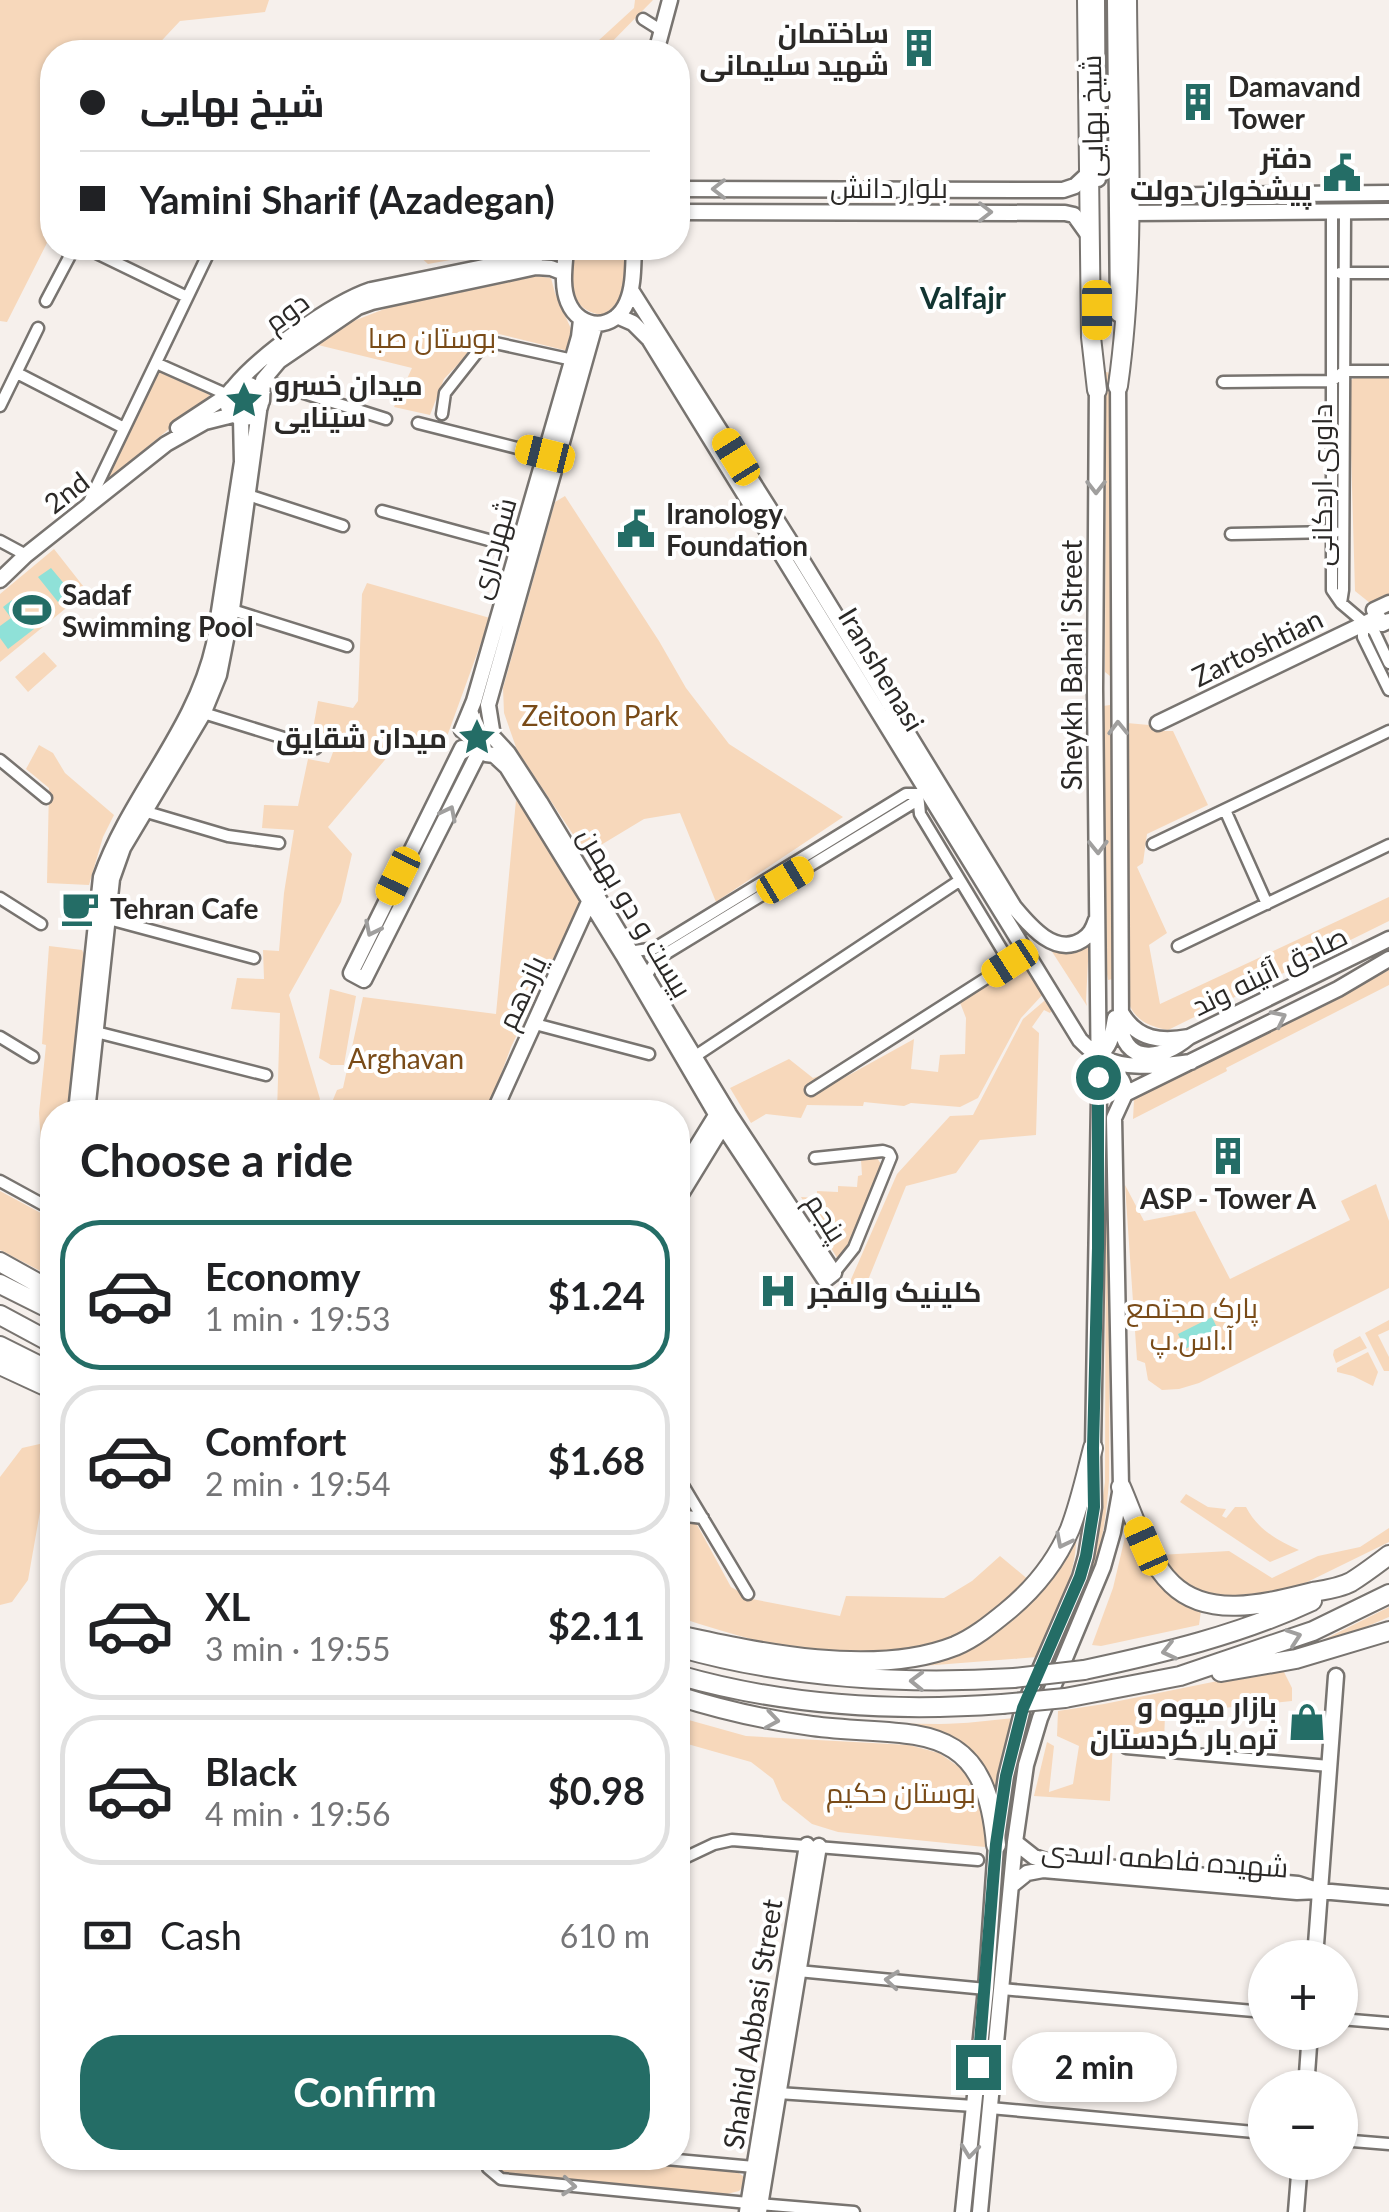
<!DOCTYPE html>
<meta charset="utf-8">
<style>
:root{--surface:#fff;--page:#f6f6f6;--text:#202124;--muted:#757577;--line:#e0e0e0;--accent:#246d66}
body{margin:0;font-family:Lato,Cairo,sans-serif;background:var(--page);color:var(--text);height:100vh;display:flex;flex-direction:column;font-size:38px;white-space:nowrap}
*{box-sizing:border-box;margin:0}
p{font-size:32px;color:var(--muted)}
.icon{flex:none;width:55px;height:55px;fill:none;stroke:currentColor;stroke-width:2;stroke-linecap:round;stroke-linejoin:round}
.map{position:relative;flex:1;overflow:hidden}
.details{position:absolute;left:40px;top:1100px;width:650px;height:1070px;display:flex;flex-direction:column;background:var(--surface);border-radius:40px;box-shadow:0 2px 8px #0004}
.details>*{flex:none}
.guide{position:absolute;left:40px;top:40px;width:650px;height:220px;border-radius:40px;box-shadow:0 2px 8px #0004;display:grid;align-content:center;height:220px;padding:0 40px;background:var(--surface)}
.buttons{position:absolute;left:1248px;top:1940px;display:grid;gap:20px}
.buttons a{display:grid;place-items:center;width:110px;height:110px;border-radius:50%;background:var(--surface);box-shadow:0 2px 8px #0004;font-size:50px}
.end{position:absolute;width:45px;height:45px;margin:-22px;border:12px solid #246d66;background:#fff;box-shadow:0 0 0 5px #fff}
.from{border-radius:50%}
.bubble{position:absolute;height:70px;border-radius:35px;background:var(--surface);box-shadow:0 2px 8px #0004;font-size:32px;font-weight:700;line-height:70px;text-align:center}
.car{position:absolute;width:30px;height:60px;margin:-30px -15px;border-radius:12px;box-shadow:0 0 8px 2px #0007;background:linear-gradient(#f5c518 24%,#345 0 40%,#f5c518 0 76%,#345 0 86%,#f5c518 0)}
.guide b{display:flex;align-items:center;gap:35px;height:95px;font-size:38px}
.guide b+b{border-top:2px solid var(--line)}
.guide i{width:25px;height:25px;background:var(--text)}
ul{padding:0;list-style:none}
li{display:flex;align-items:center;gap:30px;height:150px;margin:0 20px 15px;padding:0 20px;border:5px solid var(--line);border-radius:40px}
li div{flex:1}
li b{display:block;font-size:38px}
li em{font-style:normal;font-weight:700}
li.selected{border-color:var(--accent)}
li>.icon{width:90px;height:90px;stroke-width:1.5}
h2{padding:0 40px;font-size:45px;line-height:120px}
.pay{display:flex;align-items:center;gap:25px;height:110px;padding:0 40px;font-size:38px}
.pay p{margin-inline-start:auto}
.cta{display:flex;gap:20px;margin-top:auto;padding:20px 40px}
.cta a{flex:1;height:115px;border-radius:40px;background:var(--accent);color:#fff;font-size:40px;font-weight:700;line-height:115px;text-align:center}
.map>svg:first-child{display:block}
.green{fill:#f7d8bb}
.water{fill:#8fe1d8}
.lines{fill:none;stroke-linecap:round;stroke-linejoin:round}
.street-casing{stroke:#787470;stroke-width:15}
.secondary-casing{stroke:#787470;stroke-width:19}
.highway-casing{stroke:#787470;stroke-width:22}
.street{stroke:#fff;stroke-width:10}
.secondary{stroke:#fff;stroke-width:14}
.highway{stroke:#fff;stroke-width:18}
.highway-bridge-casing{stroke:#787470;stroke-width:22;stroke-linecap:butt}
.highway-bridge{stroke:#fff;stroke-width:18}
.oneway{stroke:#a09f9e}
.route{stroke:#246d66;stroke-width:12}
.labels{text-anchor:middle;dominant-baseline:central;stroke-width:8;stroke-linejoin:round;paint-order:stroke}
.poi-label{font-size:28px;font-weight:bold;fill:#2b2927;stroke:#fff;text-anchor:start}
.street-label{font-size:28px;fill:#2b2927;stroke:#fff}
.park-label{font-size:28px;fill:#794b18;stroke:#fff}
.neighbourhood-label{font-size:30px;font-weight:bold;fill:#123431;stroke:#fff}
</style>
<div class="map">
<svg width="1389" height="2212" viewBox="0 0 1389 2212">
<rect width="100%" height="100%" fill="#f6f0ec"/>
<path class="green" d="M0,0H269L265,12L180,21L151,52H52V233L7,322L0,321Z
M635,0H653L602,52H586L634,8Z
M431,248H518L428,264L419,256Z
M573,248H625C624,276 629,299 603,315C565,310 571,277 573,248Z
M535,276L551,278L555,293L572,331L568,351L487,331L480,332L464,358L444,379L430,415L394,407L412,368L318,345L351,322L387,308Z
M159,372L210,395L105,482Z
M1106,372L1111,373L1114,674L1110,676L1105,672Z
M1355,377H1389V600L1375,607L1355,591L1349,382Z
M565,496L659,641L686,688L729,744L843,817L716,902L680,813L644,819L586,854L517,750L504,713L503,688L555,502Z
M54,549L87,591L0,662V594Z
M367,583L490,618L445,742L406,735L328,827L352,854L341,902L289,995L320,1099L314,1112H277L280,1013L231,1009L237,978L264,979L263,950L279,951L284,893L294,830L262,828L264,805L298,806L308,759L329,763L336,744L312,734L318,701L353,708L358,701L362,594Z
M44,652L57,666L28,692L15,677Z
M1110,705L1112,707L1113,979L1108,980L1104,956L1103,706Z
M1127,723L1149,725L1154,731H1173L1208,805L1147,834L1143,863L1137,867L1167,933L1149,945L1160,1004L1389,897V921L1168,1030C1146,1026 1131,1018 1126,994Z
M463 738a14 14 0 1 1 28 0a14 14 0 1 1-28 0Z
M39,745L53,753L65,773L114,815L103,837L89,885L47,883L49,788L26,769Z
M516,800L583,899L511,1047L487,1112H328L337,1090L343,1088L363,997L496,1014Z
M1089,941L1086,1001L1087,1006L1049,947Z
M49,946L82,950L86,958L71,1112H52V1147L41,1145L39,1113L46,1045L42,1044Z
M1026,959L1045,992L1021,1018L978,1098L960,1107L911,1103L904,1106L864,1102L863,1106L807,1105L801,1118L766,1114L751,1123L730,1088L789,1059L813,1078L831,1072L840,1080L914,1039L911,1069L938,1072L940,1055L965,1054L966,1018L959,1000Z
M1389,970V985L1226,1068L1227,1071L1133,1119L1134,1100L1161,1085Z
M330,989L356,996L344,1065H331L319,1058Z
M1050,996L1056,1006L1050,1013L1044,1010L1032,1027L1039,1033L1036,1135L980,1140L956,1173L906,1186L866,1285L849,1284L897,1174L950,1116L973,1115L1023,1019Z
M1106,1152L1110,1185L1109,1481C1107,1507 1104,1533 1097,1558C1076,1635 1033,1702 1016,1780L974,2212H968L1003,1839L1018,1748L1086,1577L1100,1517L1105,1482Z
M877,1158L881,1164L852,1241L837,1258L801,1197L817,1198V1191L838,1192V1186L857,1187L858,1176L862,1175L861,1160Z
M1376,1184L1389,1221V1288L1199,1383L1179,1389L1162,1390L1148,1380L1145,1363L1137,1360L1125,1185L1144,1221L1195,1211L1230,1279L1350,1220L1341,1201Z
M0,1191L52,1219V1277L0,1250Z
M1389,1320V1330L1378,1335L1389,1357V1371H1384L1365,1333Z
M1360,1336L1367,1348L1336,1363L1333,1355L1334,1350Z
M1368,1352L1378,1372L1373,1386L1353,1376L1337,1372V1368Z
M44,1443L51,1449L28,1580L12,1602L0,1605V1477L22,1448Z
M1186,1494L1208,1507L1226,1509L1222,1516L1226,1518L1235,1507H1246C1257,1529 1277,1540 1299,1550L1270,1562L1180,1502Z
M678,1519L695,1521L731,1587L752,1599L840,1616L846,1596L944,1598L972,1581L1000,1556L1030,1581C930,1688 801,1658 678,1617Z
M1389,1528V1542L1291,1590L1212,1598L1174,1575L1159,1555L1229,1551L1272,1578L1318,1556L1360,1547Z
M1076,1530C1079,1574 1054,1617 1037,1657L910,1667L913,1662C937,1654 964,1648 987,1637C1032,1615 1056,1572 1076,1530Z
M1126,1533C1146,1570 1163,1592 1201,1611L1199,1625L1101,1646L1092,1645L1113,1588Z
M1389,1607V1617L1340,1638L1319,1642Z
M1282,1668L1292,1688V1701L1165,1714L1164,1744L1113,1740L1110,1801L1034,1796L1047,1742L1054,1746L1049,1792L1073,1784L1079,1746L1057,1736L1058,1711L1104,1704Z
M732,1703C797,1716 873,1724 939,1724C965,1724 991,1720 1016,1718L998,1799L990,1778L972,1754Z
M678,1717L746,1736L909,1745L939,1753L969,1774L989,1826L985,1847L838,1832L812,1824L782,1800L773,1779L751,1762L684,1743L685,1735L678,1732Z
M495,2158H619L731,2168L743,2176V2187L739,2191L727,2194L504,2176C496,2172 492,2166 495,2158Z"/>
<path class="water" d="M51,568L71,592L58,602L38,577Z
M12,600L34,629L8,649L0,638V626L11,618L3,607Z
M1212,1317L1219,1332L1185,1349L1178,1334Z"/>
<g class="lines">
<g class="street-casing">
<path id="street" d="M643,19L662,31
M1332,211V590L1341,603L1374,631L1389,663
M86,248L187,297
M1340,273H1389
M46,301L74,248
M156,363L228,395
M17,373L124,428
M263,380L386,419
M1223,382L1332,381L1344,371H1389
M0,406L38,328
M442,414L445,393L486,341L573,360
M418,423L545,455
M245,494L343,526
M88,504L211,248
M382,511L518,548
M1231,534L1335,532
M0,541L26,555
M1341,603L1343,590L1345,211
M229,609L347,646
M1363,623V637L1389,690
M197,711L316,748
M0,760L46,798
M140,810L228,836L279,843
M1225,810L1267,904
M1153,844L1389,731
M0,898L41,924
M105,918L254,958
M1178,946L1389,845
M629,952L655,948L906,794H918
M645,978L657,959L913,803L918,795
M535,1024L649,1054
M92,1031L266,1075
M0,1037L33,1057
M694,1057L959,881
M811,1090L1010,963L920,814L918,794
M497,1106L515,1112
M815,1158L883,1151L889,1153L891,1157L854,1248L834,1273
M0,1181L42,1204
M678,1477L748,1594
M678,1515L703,1518
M1126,1748L1329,1766
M678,1861L714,1844L732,1840L978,1860
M798,1971L986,1989
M1002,1989L1265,2012
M1340,2019L1389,2023
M778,2093L974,2106
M990,2108L1265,2133
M1340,2140L1389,2144
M487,2158L488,2168L501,2179L748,2203
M655,2158L754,2167
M760,2204L854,2212"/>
</g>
<g class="secondary-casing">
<path id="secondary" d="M1097,0L1098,179
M1115,0L1118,314
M656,52L670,0
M678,189L1063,190L1075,186L1090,172
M1129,196L1389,193
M678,212L1065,213L1074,215L1089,236
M1129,213L1389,211
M566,248C565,265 561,285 568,302C580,331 615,331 627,302C634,286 633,265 634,248
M631,290L800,557L1014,907C1029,925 1055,957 1082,940C1090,935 1093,929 1096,920
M617,316L633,323L649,339L1080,1040C1086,1046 1093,1053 1100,1057C1128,1071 1162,1065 1191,1062
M1118,376L1121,1029C1129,1068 1166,1056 1189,1037
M227 401a17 17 0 1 1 34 0a17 17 0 1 1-34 0Z
M234,387C259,356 332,303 371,290L533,257L550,248
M262,401L263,380L279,361L358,307L372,302L536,267L551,268L564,273
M178,428L228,395
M0,580L26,555L166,444L205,422L233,415
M1389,603L1374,610L1382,624L1389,621
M1158,723L1378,617
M462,730L474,701L579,337L581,320
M492,730L488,705L595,325
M462,748L351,973L364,980L477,756
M486,754L494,755L507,767L623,955L723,1126L825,1280L834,1273L729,1114L540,802L508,753L495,739
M1122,1014C1138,1040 1161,1042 1189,1037L1389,939
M1098,1056C1112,1046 1112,1034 1115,1018
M1101,1093L1107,1081L1116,1075C1124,1079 1124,1086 1125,1094
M1125,1094L1338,989L1389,959
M76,1112L101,877C130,795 195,730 214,644L242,462L241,418
M87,1112L112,879L123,848L203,714L219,675L232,609L259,411
M494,1112L590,900L595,896
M678,1177L720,1109
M678,1199L727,1119
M1011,1886L1027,1873L1043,1870L1297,1892L1320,1891L1298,1884L1049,1862L1034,1857L1015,1842
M1320,1891L1389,1897
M1315,1958L1336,1676
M1306,2088L1310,2032
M747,2212L807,1845
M759,2212L819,1846
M963,2212L986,1989L996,1845L1006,1776L1023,1708L1080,1577L1086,1556L1094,1507L1093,1448L1099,1098L1095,689L1097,381
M980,2212L1015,1842L1026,1765L1040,1718L1103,1567L1113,1532L1121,1487L1114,1118L1125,1094
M1296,2212L1300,2162"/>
</g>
<g class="highway-casing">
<path id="highway" d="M1087,0L1091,337L1097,390
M1118,386C1136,259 1128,128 1127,0
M0,1262L52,1291
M0,1284L52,1310
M0,1315L52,1343
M0,1346L52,1372
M0,1365L52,1389
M1121,1487C1135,1519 1146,1559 1172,1584C1209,1620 1268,1603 1313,1592C1325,1590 1340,1588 1351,1582C1364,1574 1377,1564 1389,1555
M678,1635C760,1653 874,1678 955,1646C974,1638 990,1625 1006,1612C1033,1590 1056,1562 1070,1529C1080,1503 1086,1475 1093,1448
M678,1647C787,1678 900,1685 1014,1678
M1084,1670C1163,1653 1239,1635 1312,1601
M1221,1672L1296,1659L1389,1631
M678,1675C782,1705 894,1712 1002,1704
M678,1696C722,1710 766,1720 812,1726C910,1739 985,1712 996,1845
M1065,1698L1180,1676L1313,1631L1389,1594"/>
</g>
<use href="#street" class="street"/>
<use href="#secondary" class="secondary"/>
<use href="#highway" class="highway"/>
<g class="highway-bridge-casing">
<path id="highway-bridge" d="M1014,1678L1084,1670
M1002,1704L1065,1698"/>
</g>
<use href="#highway-bridge" class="highway-bridge"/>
</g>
<defs><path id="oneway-chevron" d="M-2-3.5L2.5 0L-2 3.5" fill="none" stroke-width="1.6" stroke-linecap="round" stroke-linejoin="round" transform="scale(2.5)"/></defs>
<g class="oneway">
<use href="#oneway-chevron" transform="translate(719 189) rotate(-180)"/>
<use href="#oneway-chevron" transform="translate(985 212)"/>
<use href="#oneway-chevron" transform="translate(1096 487) rotate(90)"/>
<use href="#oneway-chevron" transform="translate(1118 728) rotate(-91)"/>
<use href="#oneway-chevron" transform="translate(449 813) rotate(-63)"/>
<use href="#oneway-chevron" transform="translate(1098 847) rotate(89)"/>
<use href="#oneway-chevron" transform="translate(372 929) rotate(116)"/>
<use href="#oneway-chevron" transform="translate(1279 1018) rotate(-26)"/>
<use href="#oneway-chevron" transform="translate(1063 1541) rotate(117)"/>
<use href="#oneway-chevron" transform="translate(1294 1637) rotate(-19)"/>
<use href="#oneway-chevron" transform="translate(1169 1651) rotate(167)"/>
<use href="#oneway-chevron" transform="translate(917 1681) rotate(-179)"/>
<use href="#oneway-chevron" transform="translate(772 1720) rotate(9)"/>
<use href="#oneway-chevron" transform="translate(892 1980) rotate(-175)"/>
<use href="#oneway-chevron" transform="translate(970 2151) rotate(96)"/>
<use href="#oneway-chevron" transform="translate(569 2186) rotate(5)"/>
</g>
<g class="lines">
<path class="route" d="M978,2067L996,1844L1006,1776L1023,1708L1080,1577L1086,1556L1094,1507L1093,1448L1098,1248V1077"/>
</g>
<defs>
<g id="building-bare" transform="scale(3)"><path d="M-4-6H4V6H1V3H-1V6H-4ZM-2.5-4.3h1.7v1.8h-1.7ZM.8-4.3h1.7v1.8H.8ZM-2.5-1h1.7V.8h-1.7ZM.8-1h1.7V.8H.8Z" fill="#246d66" stroke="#fff" stroke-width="2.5" paint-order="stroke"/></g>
<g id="civic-bare" transform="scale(3)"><path d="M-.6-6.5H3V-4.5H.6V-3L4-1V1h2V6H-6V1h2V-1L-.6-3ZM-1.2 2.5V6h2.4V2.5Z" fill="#246d66" stroke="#fff" stroke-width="2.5" paint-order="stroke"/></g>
<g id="sight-bare" transform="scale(3)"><path d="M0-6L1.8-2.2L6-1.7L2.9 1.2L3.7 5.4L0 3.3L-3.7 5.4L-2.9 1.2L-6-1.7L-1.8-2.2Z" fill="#246d66" stroke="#fff" stroke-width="2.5" paint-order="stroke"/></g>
<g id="stadium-bare" transform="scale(3)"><path d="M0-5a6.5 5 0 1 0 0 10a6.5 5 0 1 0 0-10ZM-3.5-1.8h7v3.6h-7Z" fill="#246d66" stroke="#fff" stroke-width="2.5" paint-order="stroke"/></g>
<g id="cafe-bare" transform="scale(3)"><path d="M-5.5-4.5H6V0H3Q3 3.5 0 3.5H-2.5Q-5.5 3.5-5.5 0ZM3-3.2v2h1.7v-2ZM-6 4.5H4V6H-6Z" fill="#246d66" stroke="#fff" stroke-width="2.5" paint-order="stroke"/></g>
<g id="hospital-bare" transform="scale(3)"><path d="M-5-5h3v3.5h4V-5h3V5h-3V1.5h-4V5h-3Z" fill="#246d66" stroke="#fff" stroke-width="2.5" paint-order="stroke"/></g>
<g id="shop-bare" transform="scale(3)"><path d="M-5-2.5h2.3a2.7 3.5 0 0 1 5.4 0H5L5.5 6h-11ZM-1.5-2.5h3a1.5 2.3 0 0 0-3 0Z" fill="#246d66" stroke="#fff" stroke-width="2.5" paint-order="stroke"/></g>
</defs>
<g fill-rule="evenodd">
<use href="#building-bare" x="919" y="48"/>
<use href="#building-bare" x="1198" y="102"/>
<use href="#civic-bare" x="1342" y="173"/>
<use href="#sight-bare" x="244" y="400"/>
<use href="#civic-bare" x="636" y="529"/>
<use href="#stadium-bare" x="32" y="610"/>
<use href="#sight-bare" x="477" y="737"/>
<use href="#cafe-bare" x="80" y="908"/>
<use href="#building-bare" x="1228" y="1156"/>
<use href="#hospital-bare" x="778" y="1291"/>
<use href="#shop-bare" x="1307" y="1722"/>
</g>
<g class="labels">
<g class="poi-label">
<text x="889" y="32" text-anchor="end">ساختمان<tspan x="889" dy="32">شهید سلیمانی</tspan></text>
<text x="1228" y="86">Damavand<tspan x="1228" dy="32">Tower</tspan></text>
<text x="1312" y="157" text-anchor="end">دفتر<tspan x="1312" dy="32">پیشخوان دولت</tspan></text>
<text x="274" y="384">میدان خسرو<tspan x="274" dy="32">سینایی</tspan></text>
<text x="666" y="513">Iranology<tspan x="666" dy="32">Foundation</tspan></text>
<text x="62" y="594">Sadaf<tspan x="62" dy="32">Swimming Pool</tspan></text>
<text x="447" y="737" text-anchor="end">میدان شقایق</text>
<text x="110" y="908">Tehran Cafe</text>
<text x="1228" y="1198" text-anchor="middle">ASP - Tower A</text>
<text x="808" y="1291">کلینیک والفجر</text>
<text x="1277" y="1706" text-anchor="end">بازار میوه و<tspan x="1277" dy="32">تره بار کردستان</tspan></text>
</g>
<g class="street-label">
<text transform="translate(1091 116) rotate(-91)">شیخ بهایی</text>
<text x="889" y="187">بلوار دانش</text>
<text transform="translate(286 311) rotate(-36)">دوم</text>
<text transform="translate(1321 485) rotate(-90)">داوری اردکانی</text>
<text transform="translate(66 492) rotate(-38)">2nd</text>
<text transform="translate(492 548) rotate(-74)">شهرداری</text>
<text transform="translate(1257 647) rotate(-26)">Zartoshtian</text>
<text transform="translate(1071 665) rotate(-90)">Sheykh Baha'i Street</text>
<text transform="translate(882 669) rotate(59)">Iranshenasi</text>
<text transform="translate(636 912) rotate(59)">بیست و دو بهمن</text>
<text transform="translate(1269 970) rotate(-26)">صادق آئینه وند</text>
<text transform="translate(521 992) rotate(-65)">یازدهم</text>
<text transform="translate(827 1217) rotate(57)">پنجم</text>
<text transform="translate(1165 1858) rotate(4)">شهیده فاطمه اسدی</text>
<text transform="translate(752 2024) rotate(-81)">Shahid Abbasi Street</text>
</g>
<g class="park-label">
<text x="432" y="337">بوستان صبا</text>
<text x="600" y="715">Zeitoon Park</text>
<text x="406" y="1058">Arghavan</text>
<text x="1192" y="1307">پارک مجتمع<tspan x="1192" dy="32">آ.اس.پ</tspan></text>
<text x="901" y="1792">بوستان حکیم</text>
</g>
<g class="neighbourhood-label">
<text x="963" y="297">Valfajr</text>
</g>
</g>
</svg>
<div class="buttons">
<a>+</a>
<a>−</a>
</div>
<i class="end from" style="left:1098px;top:1077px"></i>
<i class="end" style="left:978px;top:2067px"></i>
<div class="bubble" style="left:1012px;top:2032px;width:165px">2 min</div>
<i class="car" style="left:1097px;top:310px;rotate:180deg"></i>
<i class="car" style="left:545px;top:454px;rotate:284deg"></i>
<i class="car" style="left:736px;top:457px;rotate:328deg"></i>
<i class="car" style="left:398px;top:876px;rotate:206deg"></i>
<i class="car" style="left:785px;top:880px;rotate:59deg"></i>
<i class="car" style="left:1010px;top:963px;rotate:237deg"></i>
<i class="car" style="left:1146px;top:1546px;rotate:336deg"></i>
<div class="guide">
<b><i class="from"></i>شیخ بهایی</b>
<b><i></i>Yamini Sharif (Azadegan)</b>
</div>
<section class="details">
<h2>Choose a ride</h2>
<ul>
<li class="selected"><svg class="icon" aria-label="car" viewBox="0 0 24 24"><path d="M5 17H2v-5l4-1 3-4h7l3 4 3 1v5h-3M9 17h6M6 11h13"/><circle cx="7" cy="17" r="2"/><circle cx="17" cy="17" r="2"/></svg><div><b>Economy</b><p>1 min · 19:53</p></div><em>$1.24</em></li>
<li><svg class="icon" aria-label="car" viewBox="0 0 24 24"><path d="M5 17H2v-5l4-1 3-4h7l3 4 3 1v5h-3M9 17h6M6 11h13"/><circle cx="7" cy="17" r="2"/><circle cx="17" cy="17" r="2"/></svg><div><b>Comfort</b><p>2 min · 19:54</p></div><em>$1.68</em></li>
<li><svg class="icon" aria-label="car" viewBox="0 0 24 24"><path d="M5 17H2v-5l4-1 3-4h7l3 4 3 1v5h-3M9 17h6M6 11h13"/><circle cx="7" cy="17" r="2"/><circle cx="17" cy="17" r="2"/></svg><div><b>XL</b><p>3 min · 19:55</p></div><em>$2.11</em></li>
<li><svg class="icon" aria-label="car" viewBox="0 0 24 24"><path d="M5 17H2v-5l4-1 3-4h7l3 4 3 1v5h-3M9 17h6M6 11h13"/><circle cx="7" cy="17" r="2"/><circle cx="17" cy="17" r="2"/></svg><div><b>Black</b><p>4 min · 19:56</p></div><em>$0.98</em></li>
</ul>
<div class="pay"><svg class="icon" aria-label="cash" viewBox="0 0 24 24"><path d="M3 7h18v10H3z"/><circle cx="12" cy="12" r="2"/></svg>Cash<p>610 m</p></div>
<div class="cta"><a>Confirm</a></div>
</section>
</div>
